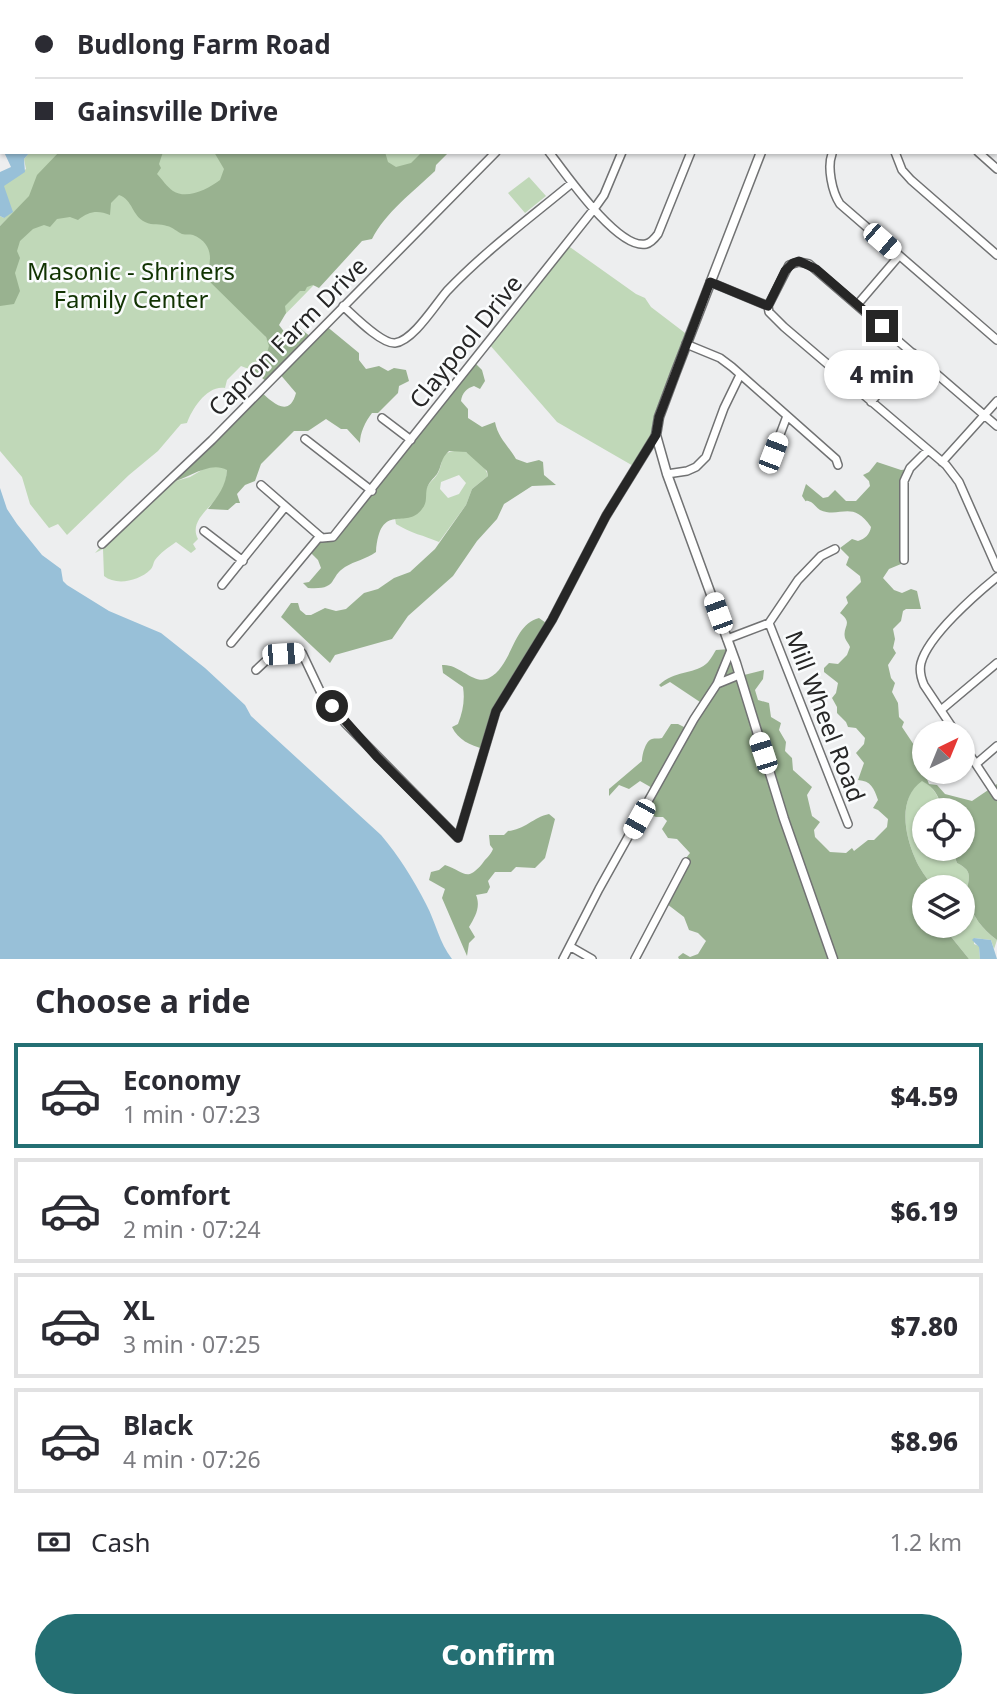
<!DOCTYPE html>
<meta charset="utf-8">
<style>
:root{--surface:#fff;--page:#f2f2f3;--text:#2b2b33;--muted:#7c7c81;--line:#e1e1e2;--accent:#246f73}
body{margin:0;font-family:"Noto Sans",sans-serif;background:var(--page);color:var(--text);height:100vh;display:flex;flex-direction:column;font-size:26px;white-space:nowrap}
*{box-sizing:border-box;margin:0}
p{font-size:23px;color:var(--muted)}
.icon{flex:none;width:38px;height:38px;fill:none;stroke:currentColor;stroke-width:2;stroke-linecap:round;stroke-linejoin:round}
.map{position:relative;height:959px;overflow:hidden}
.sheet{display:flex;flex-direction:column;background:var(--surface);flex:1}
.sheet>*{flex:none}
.top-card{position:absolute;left:0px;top:0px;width:998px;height:154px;box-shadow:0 2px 5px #0004;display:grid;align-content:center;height:154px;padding:0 35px;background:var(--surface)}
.needle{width:46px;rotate:43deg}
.fabs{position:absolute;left:912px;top:721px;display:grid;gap:14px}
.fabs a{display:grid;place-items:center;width:63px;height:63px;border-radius:50%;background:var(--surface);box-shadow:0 2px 5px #0004;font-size:35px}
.end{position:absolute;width:32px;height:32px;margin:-16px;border:9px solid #262626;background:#fff;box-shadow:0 0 0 4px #fff}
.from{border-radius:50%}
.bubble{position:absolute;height:49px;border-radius:24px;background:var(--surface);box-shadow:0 2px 5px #0004;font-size:23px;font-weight:800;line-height:49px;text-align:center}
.car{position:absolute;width:21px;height:42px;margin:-21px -10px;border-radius:9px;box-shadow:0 0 5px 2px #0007;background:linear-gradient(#fff 24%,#345 0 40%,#fff 0 76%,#345 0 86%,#fff 0)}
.top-card b{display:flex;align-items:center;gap:24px;height:66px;font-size:26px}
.top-card b+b{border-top:2px solid var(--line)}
.top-card i{width:18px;height:18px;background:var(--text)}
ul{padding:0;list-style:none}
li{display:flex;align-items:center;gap:21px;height:105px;margin:0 14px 10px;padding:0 21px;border:4px solid var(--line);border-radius:0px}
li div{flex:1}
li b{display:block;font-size:26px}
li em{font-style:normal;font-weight:800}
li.selected{border-color:var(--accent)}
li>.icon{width:63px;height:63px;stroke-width:1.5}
h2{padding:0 35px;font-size:32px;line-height:84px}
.pay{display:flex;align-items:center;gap:18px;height:77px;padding:0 35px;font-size:26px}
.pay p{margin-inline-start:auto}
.button{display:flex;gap:14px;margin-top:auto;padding:14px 35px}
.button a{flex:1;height:80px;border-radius:42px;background:var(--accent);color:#fff;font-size:28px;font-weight:800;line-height:80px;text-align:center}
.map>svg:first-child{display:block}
.green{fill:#c0d8b8;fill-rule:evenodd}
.forest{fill:#99b290}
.water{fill:#98c0d8}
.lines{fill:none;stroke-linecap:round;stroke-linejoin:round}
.minor-casing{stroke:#717273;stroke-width:10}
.tertiary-casing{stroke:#717273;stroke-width:11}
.minor{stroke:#fff;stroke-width:7}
.tertiary{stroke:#fff;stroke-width:8}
.route{stroke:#262626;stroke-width:9}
.labels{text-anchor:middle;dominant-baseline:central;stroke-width:5;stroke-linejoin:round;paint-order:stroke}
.park-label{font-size:24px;fill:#113302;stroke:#fafcfd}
.street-label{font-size:24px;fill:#262626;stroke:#fafcfd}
</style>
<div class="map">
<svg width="997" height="959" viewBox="0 0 997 959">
<rect width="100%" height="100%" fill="#edeeef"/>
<path class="green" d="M30,152H59L56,156L61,152H444L265,335L270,346L266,356L254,371L241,366L227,380L225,388C207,385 192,409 187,423L181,424L158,451L129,475L67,535L58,524L49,528L30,504L22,477L0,451V229L23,203L0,226V216L4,218V185L26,169L24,159Z
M529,177L546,196L525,213L508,193Z
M567,245L636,294L645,298L651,307L689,336L660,417L657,443L635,467L557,422L489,344Z
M460,450C472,453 485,464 488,476L472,489L466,505L439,542C423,535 412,534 396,524L395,518L426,490C428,482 436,479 439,471C445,456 438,453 460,450ZM459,475L466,483L459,494L448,498L440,489L441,482Z
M207,467H222L227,469C227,477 225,485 221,492C213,507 188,520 198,539L193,544L196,549L191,553L176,542C169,547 160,553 155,560C153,563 153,568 150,570C139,581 116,586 104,576L103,549L95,553L107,540L169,483L190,477Z
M922,780C934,788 939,796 942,810H924V849H952L957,863C978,873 964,882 968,898C972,916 982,929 997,940L994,949L991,940L974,938V944L979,946L980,959H969L948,933L946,926H962V887H932C927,877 919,869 915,858C904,833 898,798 922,780Z"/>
<path class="forest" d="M205,0H481L204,2Z
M59,152H163L159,164L161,168L157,174C162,179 167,187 173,191C187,200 208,189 220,180L224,169L214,152H385L388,162L396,167L411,163L422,152H449L436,165L435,171C414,191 385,213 372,239L362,241L319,288L313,285L307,287L305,291H300L285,306L286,313L279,325L286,334L292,335L300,328L312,338L325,325L359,353V360L366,369L379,366L388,371L394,368L406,370L409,381L399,386L398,393L378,413H372C365,422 360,433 360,443L347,429H341L326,419L308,431H294L261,464L255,481L245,485L237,494L240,503H236L228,510L208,509C218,496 226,486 227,470C209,460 187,480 168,483L260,391C272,402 289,419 296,393L279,373L268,383L254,371L266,356L269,346L266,337L205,277C213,261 213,243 193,235C190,234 186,235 182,234C177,232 173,227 167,226C160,223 153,226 145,222C132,216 133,200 119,195L111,203L110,215C98,210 89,211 78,220L70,217L57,219L50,227L44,225L33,229L20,241L17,251L20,258L15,273L20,291L14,304L0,306V226L29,196L37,175Z
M474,362L482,370L485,381L480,389L474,386C467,388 462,393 461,401L468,409V418L482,427L495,422C498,438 508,445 516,459L527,463L539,460L543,462L544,475L556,485L532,486L504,504L497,519L477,541L453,576L408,616L392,639L335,655L330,663L281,617L291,603H298L300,610L306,615H311L325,608L336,611L346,609L364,593L378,589L394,578L410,572L435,549L466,505L472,489L488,476L487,471L466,452L449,451C440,459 442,466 437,474C433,479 429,482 427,488C425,495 428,502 422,509C406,531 380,500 376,552C366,559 355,561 345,567C328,578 339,590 308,588L303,583L309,582L321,568L318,560L309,551L322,538L333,537Z
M877,462L901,470L909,469L904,481L901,564L889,569L883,578L894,590L902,593L911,589L917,591L921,609H906L903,611L901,621L893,629L895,639L893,648L896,653L888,665L891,678L895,683L892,692L898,703L899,717L904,722L902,727L924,760V772L929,784L937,785L945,794L972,801L997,784V940C982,929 972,916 968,898C964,882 978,873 957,863L952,849H962V810H942C939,796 935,788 922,781C898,798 904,833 915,858C919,869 927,877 932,887H924V926H946L948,933L969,959H679L678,957L683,953L690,957L698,954L706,941L698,933L689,930L684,917L667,904L686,867V858L690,853L677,839L668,838L662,829L667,821L663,817H656L644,812L654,789L640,781L629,789L619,785L609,796V789L642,761C642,756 645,741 652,739C655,738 658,739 662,738L671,724H678L688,729L703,704L670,682L661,687L659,685C675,670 692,675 706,664C710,661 714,653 716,650L730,649L740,676L764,670L763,679L755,690L758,700L769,703L771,717L781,723L779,730L786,742L785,751L792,758L793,770L812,787L807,795L812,816L820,822L814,830L815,837L830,852L846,853L852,848L854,851L868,840H874L887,827L888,819L878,810L873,808L878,800C874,788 871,781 858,780L864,763L856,753L864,744L865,738L856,728L848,727L846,722L837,713V707L832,698L836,693L838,683L824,672V668L829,663L838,664L847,655L850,647C849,644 846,641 845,638C842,626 854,624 840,613L848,603L846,597L861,582L860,576L846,565L849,557L840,548L852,539L858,541C865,539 870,534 871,527C852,499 840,519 820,510C817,508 814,504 811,502C802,498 809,506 802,496L806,484L823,498L828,497L835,490L846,501H856L870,486L869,481L863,475L869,472Z
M539,618L549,625L509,689L484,749C470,745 458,740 452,727L458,724C463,711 465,700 463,687L443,673L442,665C459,663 474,686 489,678C513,665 512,625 539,618Z
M549,814L555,819L545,858L535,868L516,867L511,872H495L488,881L490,887L487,893L476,895C481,907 475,917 469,927L475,937L469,943L467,956L442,898L445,889L429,880L431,872L439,870L445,865C464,871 466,883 482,864C486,858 490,856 493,849L490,845L489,835H504L508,831C524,830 534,817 549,814Z"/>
<path class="water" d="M4,152H30L24,159L25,172L4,186L13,212L4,218L0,216V172L11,167Z
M0,488L7,509L17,524L42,555L61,569L63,581L67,585L109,611L161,633L205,668L245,705L251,716L381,835C398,855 414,880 426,904C436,923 439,942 452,959H0Z
M974,938L991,940L997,959H980L979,947L972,940Z"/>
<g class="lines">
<g class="minor-casing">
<path id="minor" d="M644,0L646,2
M900,0L902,2
M995,0L997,2
M623,2L624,0
M728,2V0
M996,82L997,83
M549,152C565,173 618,250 646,244C651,243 655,238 658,234L691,152
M895,152L902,170L911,180L997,255
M978,152L997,169
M832,154C827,167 832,192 840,204L997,340
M710,282L768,306L769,312L784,327L946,465L959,482L997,568
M857,305L899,256
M343,306C353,315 381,344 395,343C413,341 435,305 447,291C485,251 530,218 572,183
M768,306L789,265L799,262L809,264L997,426
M686,344L720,358L732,367L836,459L838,465
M871,402L913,353
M382,418L411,440
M305,439L372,491
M942,462L997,401
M771,469L773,453L787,416
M667,474L687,471L696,467L706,457L724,408L740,375
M261,485L322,538L333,537L594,209L604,195L622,152
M204,531L243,561
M102,544L212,440L496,152
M904,560V481L910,468L927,451
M222,585L285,507
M769,623L848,824
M727,639L769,623L798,580L821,556L835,549
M231,643L320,536
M256,670L272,655L302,653L321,693L345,723L458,838L496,711L552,620L606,516L656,435
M717,684L739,675
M941,710L997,663
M956,733L924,685C921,678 919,671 921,663C928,636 975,595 997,577
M962,743L997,796
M976,764L997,746
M571,947L592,959
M563,959L599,889L694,719L717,684L731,650
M635,959L686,862"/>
</g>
<g class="tertiary-casing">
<path id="tertiary" d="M819,2L820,0
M761,152L675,374L659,417L656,435L667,474L736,663L784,819L833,959"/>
</g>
<use href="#minor" class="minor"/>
<use href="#tertiary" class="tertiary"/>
</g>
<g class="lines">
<path class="route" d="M332,706L377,757L458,838L496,711L552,620L606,516L656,435L659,417L710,282L768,306L785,271L793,263L799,261L816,269L882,326"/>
</g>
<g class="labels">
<g class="park-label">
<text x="131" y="270">Masonic - Shriners<tspan x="131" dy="28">Family Center</tspan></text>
</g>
<g class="street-label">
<text transform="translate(287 336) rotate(-45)">Capron Farm Drive</text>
<text transform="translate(465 341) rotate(-51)">Claypool Drive</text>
<text transform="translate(826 716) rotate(69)">Mill Wheel Road</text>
</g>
</g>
</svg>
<div class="fabs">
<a><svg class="needle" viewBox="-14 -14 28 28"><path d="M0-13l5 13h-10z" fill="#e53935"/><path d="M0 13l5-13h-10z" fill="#7c7c81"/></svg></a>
<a><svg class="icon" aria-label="locate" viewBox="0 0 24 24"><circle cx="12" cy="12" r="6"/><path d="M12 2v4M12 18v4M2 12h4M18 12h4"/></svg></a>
<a><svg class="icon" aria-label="layers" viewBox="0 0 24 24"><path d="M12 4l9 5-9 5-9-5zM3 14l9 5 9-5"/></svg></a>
</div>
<i class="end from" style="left:332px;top:706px"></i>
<i class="end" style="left:882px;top:326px"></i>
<div class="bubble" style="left:824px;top:350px;width:116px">4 min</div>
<i class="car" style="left:882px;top:241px;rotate:131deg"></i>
<i class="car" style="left:773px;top:453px;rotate:21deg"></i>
<i class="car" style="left:718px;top:613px;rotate:340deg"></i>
<i class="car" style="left:283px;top:654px;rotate:86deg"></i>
<i class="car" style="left:763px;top:753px;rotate:342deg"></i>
<i class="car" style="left:639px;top:819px;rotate:209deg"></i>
<div class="top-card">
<b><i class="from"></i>Budlong Farm Road</b>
<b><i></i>Gainsville Drive</b>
</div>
</div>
<section class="sheet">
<h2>Choose a ride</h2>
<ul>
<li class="selected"><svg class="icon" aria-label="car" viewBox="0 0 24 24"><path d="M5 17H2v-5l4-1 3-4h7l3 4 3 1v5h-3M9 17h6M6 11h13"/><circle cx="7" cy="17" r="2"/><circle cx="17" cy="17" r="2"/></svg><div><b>Economy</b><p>1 min · 07:23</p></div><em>$4.59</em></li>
<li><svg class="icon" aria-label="car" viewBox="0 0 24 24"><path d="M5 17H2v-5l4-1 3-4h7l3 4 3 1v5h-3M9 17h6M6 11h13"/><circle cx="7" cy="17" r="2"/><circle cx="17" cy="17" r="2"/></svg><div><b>Comfort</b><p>2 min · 07:24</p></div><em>$6.19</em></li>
<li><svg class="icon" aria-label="car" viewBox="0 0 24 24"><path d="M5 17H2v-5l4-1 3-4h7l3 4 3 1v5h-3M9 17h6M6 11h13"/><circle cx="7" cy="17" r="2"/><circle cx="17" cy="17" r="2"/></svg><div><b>XL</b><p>3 min · 07:25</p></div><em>$7.80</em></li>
<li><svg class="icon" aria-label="car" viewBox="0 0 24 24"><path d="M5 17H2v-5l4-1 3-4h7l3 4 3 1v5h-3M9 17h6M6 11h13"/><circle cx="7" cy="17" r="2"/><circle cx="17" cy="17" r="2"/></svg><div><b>Black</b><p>4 min · 07:26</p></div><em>$8.96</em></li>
</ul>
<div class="pay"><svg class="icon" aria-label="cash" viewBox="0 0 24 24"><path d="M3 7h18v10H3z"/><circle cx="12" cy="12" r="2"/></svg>Cash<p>1.2 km</p></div>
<div class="button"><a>Confirm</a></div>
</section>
